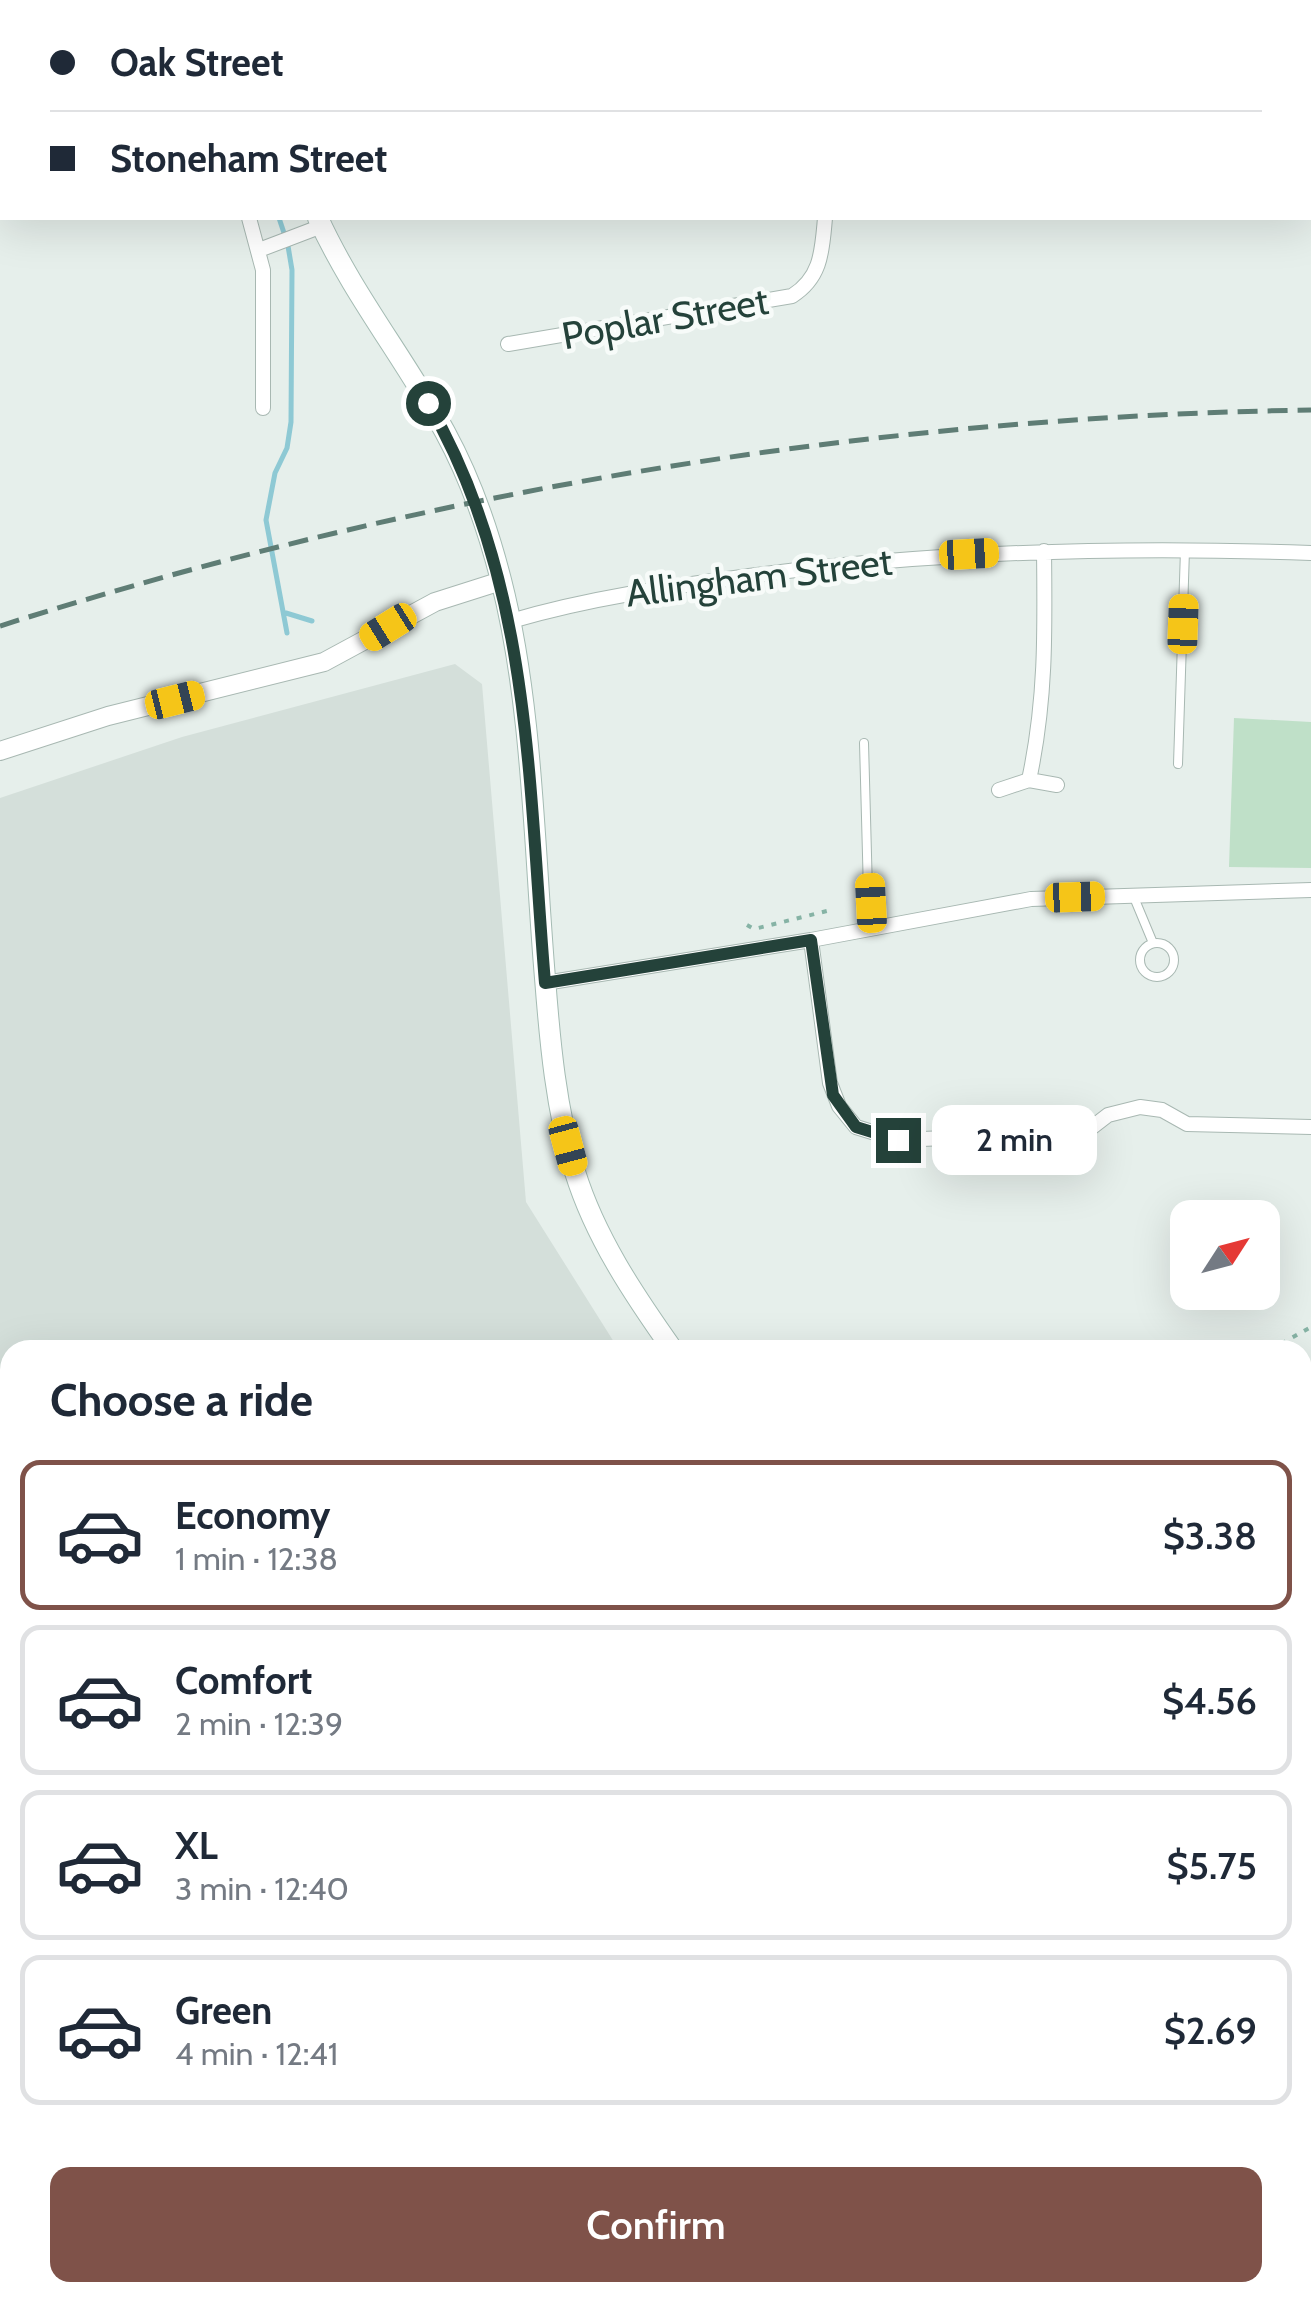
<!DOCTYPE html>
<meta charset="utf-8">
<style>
:root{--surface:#fff;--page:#f2f2f3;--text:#1f2937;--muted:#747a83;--line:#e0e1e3;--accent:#7f5249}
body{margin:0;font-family:Cabin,sans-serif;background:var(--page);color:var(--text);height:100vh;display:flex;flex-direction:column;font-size:38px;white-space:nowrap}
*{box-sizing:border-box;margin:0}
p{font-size:32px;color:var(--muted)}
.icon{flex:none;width:55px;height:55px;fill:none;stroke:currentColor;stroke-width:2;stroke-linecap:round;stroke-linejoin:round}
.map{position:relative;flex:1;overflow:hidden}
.side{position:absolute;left:0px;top:1340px;width:1312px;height:962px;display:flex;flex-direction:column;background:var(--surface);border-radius:30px 30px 0 0;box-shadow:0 10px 40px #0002}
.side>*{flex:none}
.guide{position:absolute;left:0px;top:0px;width:1312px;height:220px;box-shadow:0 10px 40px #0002;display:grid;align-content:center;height:220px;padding:0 50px;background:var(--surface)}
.needle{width:65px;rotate:54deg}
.fabs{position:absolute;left:1170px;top:1200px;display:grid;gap:20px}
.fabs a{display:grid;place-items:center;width:110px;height:110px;border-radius:20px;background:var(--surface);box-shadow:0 10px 40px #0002;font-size:50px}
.end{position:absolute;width:45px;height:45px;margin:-22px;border:12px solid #24423a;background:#fff;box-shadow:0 0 0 5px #fff}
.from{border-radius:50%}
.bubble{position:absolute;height:70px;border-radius:20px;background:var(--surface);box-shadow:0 10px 40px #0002;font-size:32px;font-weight:600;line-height:70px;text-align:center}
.car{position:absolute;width:30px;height:60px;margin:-30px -15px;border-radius:12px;box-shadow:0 0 8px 2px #0007;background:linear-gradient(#f5c518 24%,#345 0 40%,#f5c518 0 76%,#345 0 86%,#f5c518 0)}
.guide b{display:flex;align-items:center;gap:35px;height:95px;font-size:38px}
.guide b+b{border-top:2px solid var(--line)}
.guide i{width:25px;height:25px;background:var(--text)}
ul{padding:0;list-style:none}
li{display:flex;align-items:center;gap:30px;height:150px;margin:0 20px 15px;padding:0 30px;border:5px solid var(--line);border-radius:20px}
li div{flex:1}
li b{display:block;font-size:38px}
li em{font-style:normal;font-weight:600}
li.current{border-color:var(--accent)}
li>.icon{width:90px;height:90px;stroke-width:1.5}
h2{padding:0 50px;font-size:45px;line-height:120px}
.action{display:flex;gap:20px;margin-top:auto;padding:20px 50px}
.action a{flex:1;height:115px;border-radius:20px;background:var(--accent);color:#fff;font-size:40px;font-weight:600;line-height:115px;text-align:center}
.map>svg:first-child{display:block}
.built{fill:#d4dfda}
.green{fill:#bfe0c8}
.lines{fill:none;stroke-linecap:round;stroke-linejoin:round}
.stream{stroke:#8ec9d4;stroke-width:5}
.service-casing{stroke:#a8b8b2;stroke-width:10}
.minor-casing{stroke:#a8b8b2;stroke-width:16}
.tertiary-casing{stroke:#a8b8b2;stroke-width:20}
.secondary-casing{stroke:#a4bbb3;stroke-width:22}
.path{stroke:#86b3a5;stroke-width:4;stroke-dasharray:5 8;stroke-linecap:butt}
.service{stroke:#fff;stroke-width:8}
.minor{stroke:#fff;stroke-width:14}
.tertiary{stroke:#fff;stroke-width:18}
.secondary{stroke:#fff;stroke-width:20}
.rail{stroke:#5f7d75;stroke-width:5;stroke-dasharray:20 10;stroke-linecap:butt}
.route{stroke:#24423a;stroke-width:12}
.labels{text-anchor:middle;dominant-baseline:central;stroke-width:9;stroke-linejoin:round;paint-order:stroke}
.street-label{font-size:38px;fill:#24423a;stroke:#f7fbf9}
</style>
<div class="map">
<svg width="1311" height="2301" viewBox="0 0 1311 2301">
<rect width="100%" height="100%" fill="#e6efeb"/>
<path class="built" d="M455,664L482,684L526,1202L619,1350H10V2053L0,2061V798L182,737Z
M1303,2034L1311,2043V2301H984L975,2293L1302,2292Z"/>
<path class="green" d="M1234,718L1311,722V868L1229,867Z"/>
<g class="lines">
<path class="stream" d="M279,218L284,233
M286,613L312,621
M287,633L266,520L275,473L287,448L291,422L292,270L288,246"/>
<g class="service-casing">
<path id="service" d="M864,743L869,929
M1178,764L1185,550
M1133,895L1153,943
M1140 960a17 17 0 1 1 34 0a17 17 0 1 1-34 0Z
M1302,1863L1311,1867"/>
</g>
<g class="minor-casing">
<path id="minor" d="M843,2L844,0
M0,138H2
M1310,191H1311
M249,218L263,270V408
M259,250L322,226
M508,344L792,296C822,277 822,250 825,218
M511,621C589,598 668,587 749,576C936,551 1123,546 1311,553
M1029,780C1046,701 1045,632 1044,551
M999,790L1029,780L1057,785
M811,940L830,1083L839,1106L856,1127L898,1140L1086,1132L1108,1115L1140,1107L1162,1110L1187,1124L1311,1127
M545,983L811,940L1031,899L1311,890
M1302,1517L1311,1519
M1302,2061L1311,2053"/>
</g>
<g class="tertiary-casing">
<path id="tertiary" d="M0,751L108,716L324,662L435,602L501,581"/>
</g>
<g class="secondary-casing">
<path id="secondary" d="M256,0V2
M318,218C352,293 405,359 445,432C470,478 488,529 501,580C533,705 534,849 545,978C550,1043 556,1109 575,1172C595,1237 634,1295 673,1350
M1302,1964L1311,1973"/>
</g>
<path class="path" d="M747,925L754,929L827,911
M1270,1350L1311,1327
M0,2076L10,2069
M89,2301L100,2292"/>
<use href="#service" class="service"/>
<use href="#minor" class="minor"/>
<use href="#tertiary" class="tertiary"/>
<use href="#secondary" class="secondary"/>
<path class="rail" d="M0,626C425,491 865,417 1311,410"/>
</g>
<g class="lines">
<path class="route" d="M428,403C532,582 528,783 545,983L811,940L833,1095L856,1127L898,1140"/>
</g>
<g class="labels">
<g class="street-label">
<text transform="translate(665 318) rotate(-10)">Poplar Street</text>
<text transform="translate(759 577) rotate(-7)">Allingham Street</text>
</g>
</g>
</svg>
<div class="fabs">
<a><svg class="needle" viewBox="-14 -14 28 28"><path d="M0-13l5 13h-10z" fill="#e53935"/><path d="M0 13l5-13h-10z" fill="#747a83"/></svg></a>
</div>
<i class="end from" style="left:428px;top:403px"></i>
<i class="end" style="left:898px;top:1140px"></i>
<div class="bubble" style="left:932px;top:1105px;width:165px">2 min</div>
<i class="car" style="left:969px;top:554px;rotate:87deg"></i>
<i class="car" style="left:1183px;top:624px;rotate:2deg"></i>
<i class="car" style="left:388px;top:627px;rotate:238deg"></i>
<i class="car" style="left:175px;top:700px;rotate:76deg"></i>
<i class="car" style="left:1075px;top:897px;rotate:88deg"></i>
<i class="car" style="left:871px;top:903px;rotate:357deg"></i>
<i class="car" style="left:568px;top:1146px;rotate:165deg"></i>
<div class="guide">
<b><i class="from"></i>Oak Street</b>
<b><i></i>Stoneham Street</b>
</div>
<section class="side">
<h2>Choose a ride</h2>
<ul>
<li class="current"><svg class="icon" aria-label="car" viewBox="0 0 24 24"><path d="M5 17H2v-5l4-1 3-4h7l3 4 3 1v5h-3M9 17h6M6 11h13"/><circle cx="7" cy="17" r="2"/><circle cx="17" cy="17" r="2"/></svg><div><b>Economy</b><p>1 min · 12:38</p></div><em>$3.38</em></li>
<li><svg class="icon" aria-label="car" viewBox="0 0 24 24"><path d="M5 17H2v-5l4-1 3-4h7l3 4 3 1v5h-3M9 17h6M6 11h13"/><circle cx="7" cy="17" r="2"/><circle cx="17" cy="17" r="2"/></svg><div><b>Comfort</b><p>2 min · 12:39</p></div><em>$4.56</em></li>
<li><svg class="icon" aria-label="car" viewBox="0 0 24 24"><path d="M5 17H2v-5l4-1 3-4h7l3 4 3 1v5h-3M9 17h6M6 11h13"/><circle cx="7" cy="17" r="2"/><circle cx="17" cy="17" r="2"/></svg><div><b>XL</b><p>3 min · 12:40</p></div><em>$5.75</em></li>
<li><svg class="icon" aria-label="car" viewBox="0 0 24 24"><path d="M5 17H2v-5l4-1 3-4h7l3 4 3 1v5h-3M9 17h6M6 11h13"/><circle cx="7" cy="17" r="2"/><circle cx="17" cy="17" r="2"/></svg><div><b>Green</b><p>4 min · 12:41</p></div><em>$2.69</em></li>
</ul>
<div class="action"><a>Confirm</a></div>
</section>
</div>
